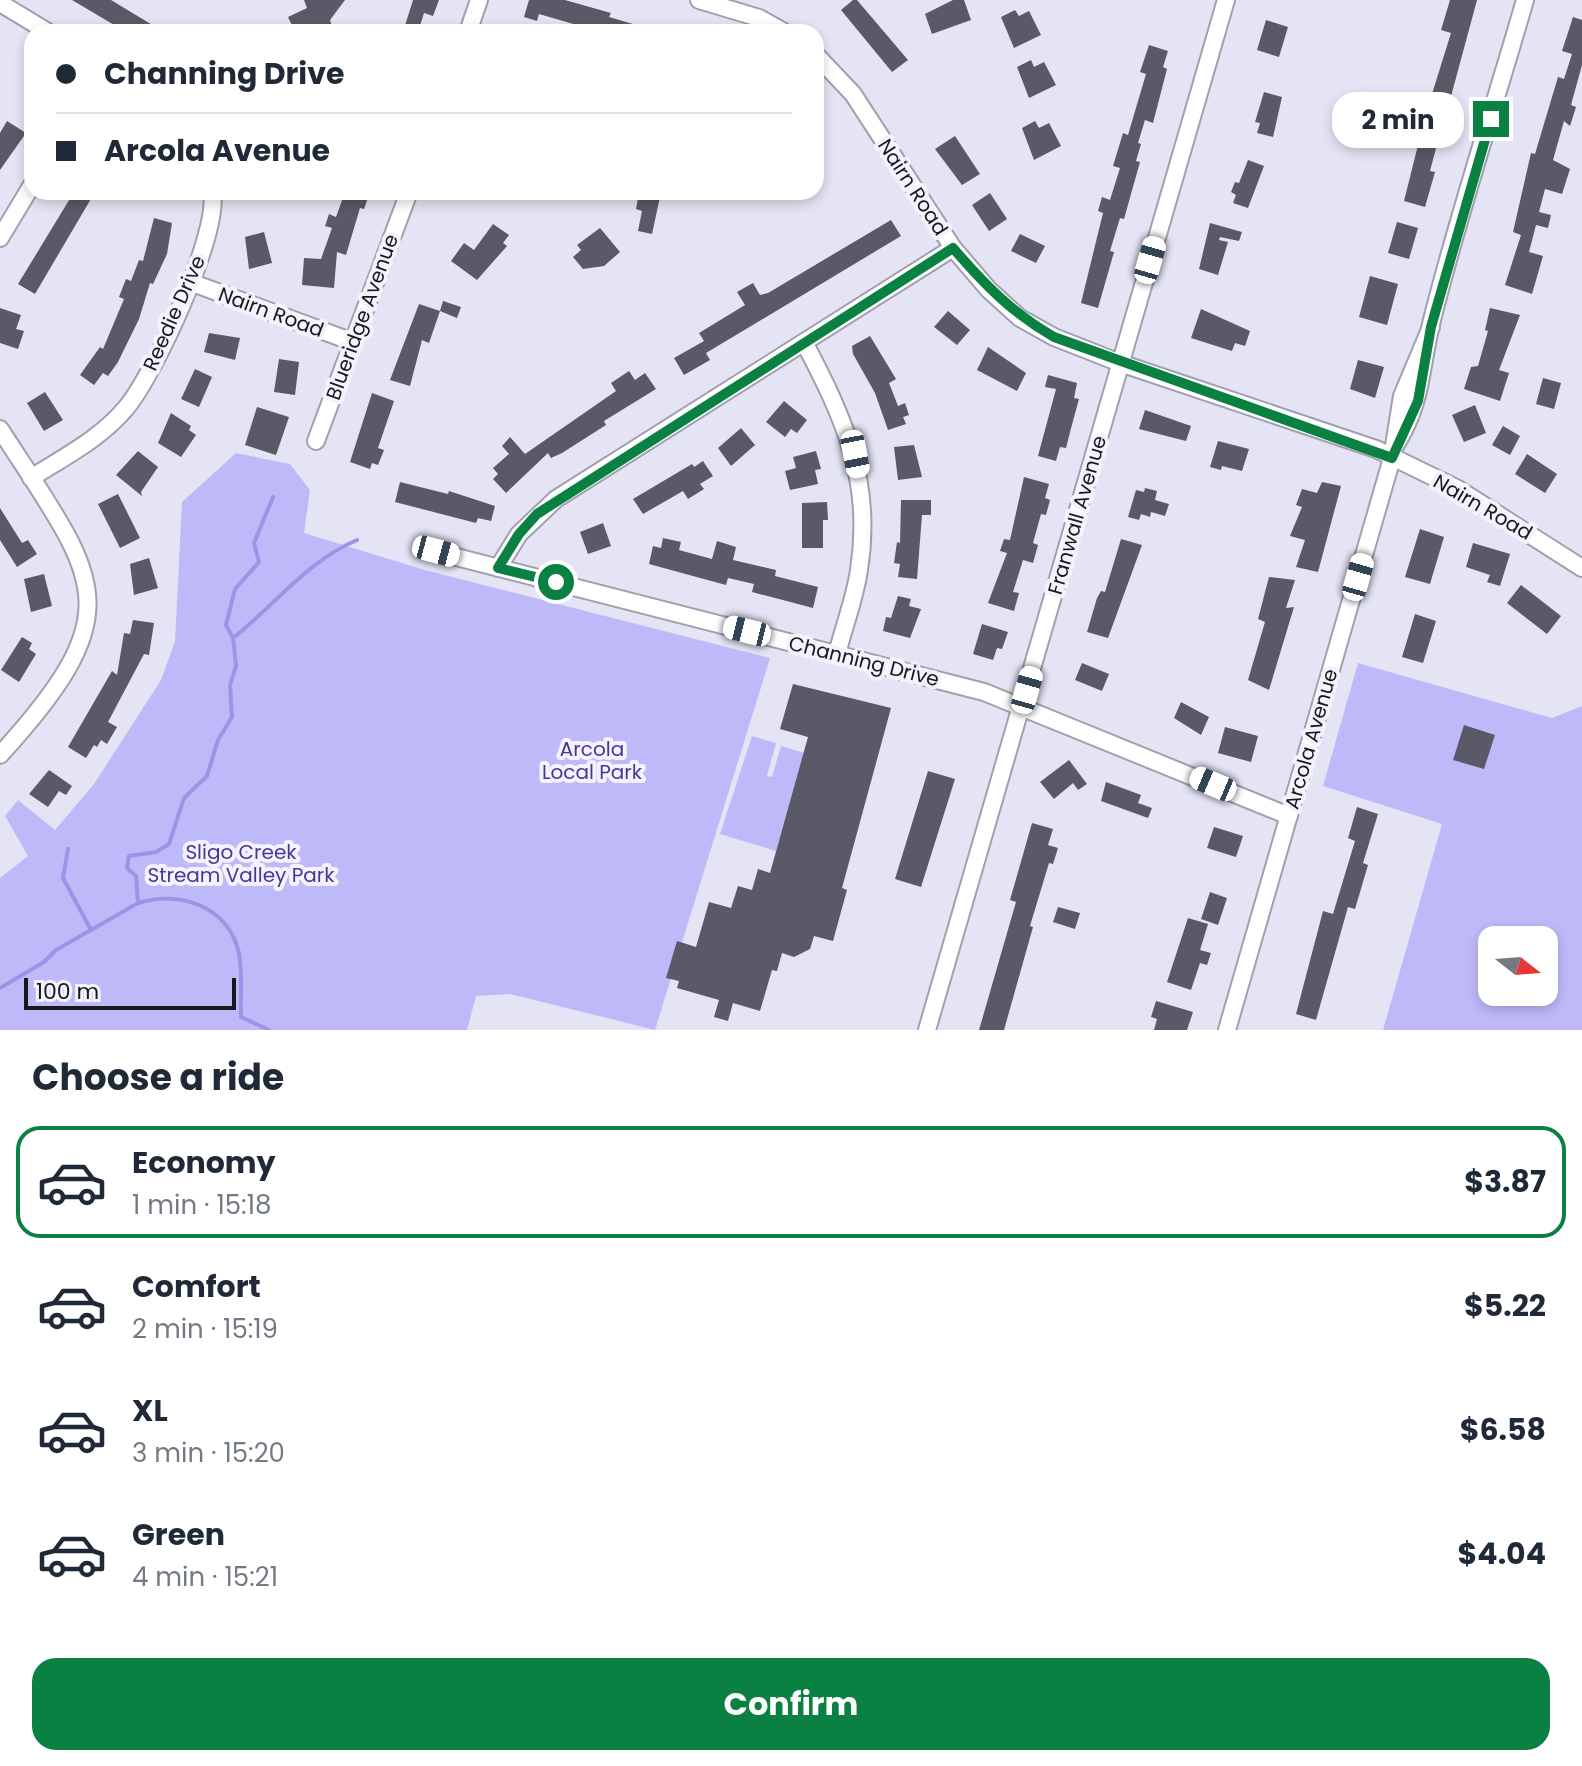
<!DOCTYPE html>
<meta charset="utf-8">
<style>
:root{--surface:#fff;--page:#f2f2f3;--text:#1f2937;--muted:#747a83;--line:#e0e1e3;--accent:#0b8043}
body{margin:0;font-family:Poppins,sans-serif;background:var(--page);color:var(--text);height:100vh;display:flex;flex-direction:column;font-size:30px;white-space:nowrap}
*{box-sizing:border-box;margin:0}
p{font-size:26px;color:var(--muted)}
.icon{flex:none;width:44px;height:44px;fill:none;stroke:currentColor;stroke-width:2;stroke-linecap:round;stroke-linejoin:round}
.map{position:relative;height:1030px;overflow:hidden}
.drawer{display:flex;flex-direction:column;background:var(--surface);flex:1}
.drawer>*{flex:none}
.banner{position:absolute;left:24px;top:24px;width:800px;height:176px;border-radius:24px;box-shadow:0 4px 12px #0003;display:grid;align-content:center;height:176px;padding:0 32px;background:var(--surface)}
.needle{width:52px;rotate:107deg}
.controls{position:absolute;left:1478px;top:926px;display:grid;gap:16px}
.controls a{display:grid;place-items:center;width:80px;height:80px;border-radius:16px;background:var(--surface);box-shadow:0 4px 12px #0003;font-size:40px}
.scale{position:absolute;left:24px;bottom:20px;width:212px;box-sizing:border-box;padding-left:8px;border:4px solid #17171d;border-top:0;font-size:22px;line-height:28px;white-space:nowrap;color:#17171d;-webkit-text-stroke:6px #f3f2fd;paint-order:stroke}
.end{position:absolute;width:36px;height:36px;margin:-18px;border:10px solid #0b8043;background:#fff;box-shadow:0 0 0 4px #fff}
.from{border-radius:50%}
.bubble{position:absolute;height:56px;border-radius:24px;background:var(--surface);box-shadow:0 4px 12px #0003;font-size:26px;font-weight:700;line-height:56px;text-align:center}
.car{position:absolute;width:24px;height:48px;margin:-24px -12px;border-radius:10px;box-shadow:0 0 6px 2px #0007;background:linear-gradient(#fff 24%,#345 0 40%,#fff 0 76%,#345 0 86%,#fff 0)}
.banner b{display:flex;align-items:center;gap:28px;height:76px;font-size:30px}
.banner b+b{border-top:2px solid var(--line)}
.banner i{width:20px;height:20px;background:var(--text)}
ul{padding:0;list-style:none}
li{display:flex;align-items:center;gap:24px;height:112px;margin:0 16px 12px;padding:0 16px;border:4px solid transparent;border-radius:24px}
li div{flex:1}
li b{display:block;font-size:30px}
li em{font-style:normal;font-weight:700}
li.current{border-color:var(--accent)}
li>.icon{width:72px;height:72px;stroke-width:1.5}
h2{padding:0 32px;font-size:36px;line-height:96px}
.primary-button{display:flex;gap:16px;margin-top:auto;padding:16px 32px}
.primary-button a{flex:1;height:92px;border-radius:24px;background:var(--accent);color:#fff;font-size:32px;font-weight:700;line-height:92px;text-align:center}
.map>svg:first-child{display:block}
.green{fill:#bebafa;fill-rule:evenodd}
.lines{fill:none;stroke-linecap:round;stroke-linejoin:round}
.stream{stroke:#9c94e6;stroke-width:4}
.building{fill:#5a5967}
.minor-casing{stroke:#a0a0b0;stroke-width:20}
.minor{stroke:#fff;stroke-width:16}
.route{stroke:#0b8043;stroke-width:10}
.labels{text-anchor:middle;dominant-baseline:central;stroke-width:8;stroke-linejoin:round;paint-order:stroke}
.street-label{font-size:20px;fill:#17171d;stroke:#f3f2fd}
.park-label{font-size:20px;fill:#493695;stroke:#f3f2fd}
</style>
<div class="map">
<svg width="1582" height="1030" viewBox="0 0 1582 1030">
<rect width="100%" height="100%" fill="#e5e4f5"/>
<path class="green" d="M236,453L290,464L310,490L304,533L425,570L770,658L655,1030L510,994L476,996L467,1030H0V878L28,856L5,816L18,800L55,830L94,784L161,680L175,641L182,502Z
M1358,663L1552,718L1582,706V1030H1383L1442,824L1323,786ZM1492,940H1544V992H1492Z
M752,736L776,743L767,776L772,777L781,746L804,753L776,851L720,834Z"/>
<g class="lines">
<path class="stream" d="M233,638L226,625L235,589L259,562L254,543L273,497
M68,849L63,878L91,930
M138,903C180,890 228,906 239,953C243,973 240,997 241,1017L269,1030
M0,988L44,962L56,950L138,903L136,876L127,868L129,856L156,852L169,844L184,798L207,776L218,740L232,717L230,685L236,666L233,638C274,606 307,561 357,540"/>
</g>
<path class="building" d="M72,0H111L164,32H126Z
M304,0H345L330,20L332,26L320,32H295L288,17L307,8Z
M413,0H439L433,16L424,13L418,32H403Z
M529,0H565L611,13L609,17L650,29V32H585L587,28L539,14L537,21L524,17Z
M853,0H857L908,60L892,72L841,10Z
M953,0H964L971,20L932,34L925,14Z
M1450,0H1477L1450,100L1432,94L1451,33L1441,30Z
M1015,10L1019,16L1029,11L1041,35L1014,48L1001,17Z
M1573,17L1582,20V65L1571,105L1576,107L1570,126L1564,121L1553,160L1570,169L1562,194L1545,189L1539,212L1551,215L1548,228L1536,225L1529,252L1543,256L1532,294L1505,285L1521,235L1513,232L1531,153L1535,154L1558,77L1564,79L1572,54L1562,51Z
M1266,20L1288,27L1279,57L1257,50Z
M1149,45L1168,51L1163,67L1167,69L1153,123L1145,120L1138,143L1141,144L1136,161L1140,162L1124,219L1120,218L1110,251L1114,252L1098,308L1081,303L1103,213L1098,211L1102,197L1110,200L1120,168L1113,166L1123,133L1128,135L1146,74L1140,72Z
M1031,60L1034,67L1044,62L1056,85L1029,98L1017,67Z
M1264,92L1282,97L1273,137L1257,133L1260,123L1255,122Z
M1413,117L1447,126L1443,141L1439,137L1430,171L1435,172L1425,207L1404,201L1423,125Z
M7,121L26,133L0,170V133Z
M1035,121L1039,128L1049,123L1061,146L1034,160L1022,128Z
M955,136L980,174L962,185L935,149Z
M1248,160L1264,166L1248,208L1233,203L1236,195L1231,192L1235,182L1239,183Z
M74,192H95L35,294L18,284Z
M345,192H370L364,209L360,208L346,255L337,252L334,288L302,285L304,258L321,259L332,228L325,226L329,214L336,217Z
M639,192H661L652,234L638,231L642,211L636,209Z
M990,193L1007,219L989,231L972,205Z
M154,218L172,223L167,254L153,284L150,283L139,319L118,362L108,376L103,373L94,385L80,375L100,347L103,349L124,299L119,297L126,279L131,281L139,260L143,261Z
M891,220L901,236L706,353L710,360L684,375L674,358L704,341L699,333L745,305L737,292L753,283L760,295L768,293Z
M1397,222L1418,228L1409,259L1388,253Z
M1210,223L1242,232L1239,241L1220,237L1219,240L1228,242L1218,275L1199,269Z
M493,224L509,235L503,243L507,246L477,280L451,261L464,243L474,250Z
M600,228L620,252L604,266L583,269L573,257L581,250L577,245Z
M264,232L272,263L249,269L245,237Z
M1020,234L1045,246L1036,263L1011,251Z
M1370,276L1398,284L1387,325L1359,317Z
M443,301L461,307L457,318L440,311Z
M419,304L440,311L429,343L422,340L410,386L390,380Z
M0,308L21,315L16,329L24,331L18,349L0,343Z
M1490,308L1520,315L1499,370L1509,373L1500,401L1464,389L1471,367L1478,366L1488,331L1485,330Z
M1201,309L1250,331L1245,346L1235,343L1232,351L1191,338Z
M948,311L970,330L957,345L934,327Z
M209,333L240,338L235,360L204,352Z
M870,336L896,379L889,383L898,406L905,403L909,415L903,417L906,424L888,430L875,393L853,354L852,346Z
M988,347L1026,373L1017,391L977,370Z
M279,359L299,362L295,395L274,392Z
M1358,360L1384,367L1375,398L1350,389Z
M195,369L212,377L199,407L181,399Z
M629,371L635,380L645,373L656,389L604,421L606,425L562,453L551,458L548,453L506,493L493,479L498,474L493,468L509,454L502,446L510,437L525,454L616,391L611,383Z
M1048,375L1077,383L1074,398L1079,399L1070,432L1066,448L1060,447L1056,461L1038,456L1056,389L1045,387Z
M1543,378L1561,383L1554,409L1536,404Z
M45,392L63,420L44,431L27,403Z
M372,393L394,401L378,448L384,450L378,465L372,463L370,469L350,462Z
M784,401L807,420L797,433L791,429L785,437L766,422Z
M1475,405L1486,433L1464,442L1452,415Z
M257,407L289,417L276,455L245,445Z
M1145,410L1191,426L1186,441L1139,429Z
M171,413L191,426L189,430L196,435L181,457L158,443Z
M1503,426L1520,436L1510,455L1492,445Z
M741,428L755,445L731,466L718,448Z
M1218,441L1249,449L1242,471L1222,466L1221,470L1210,467Z
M914,445L922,477L898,480L894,447Z
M138,451L158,467L141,492L142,496L116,475Z
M816,451L821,469L815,470L818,484L790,490L785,471L796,468L793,457Z
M1527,454L1557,474L1545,493L1515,474Z
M703,461L713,476L700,484L704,489L688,499L683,491L643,514L633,499L692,464L694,467Z
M1024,477L1049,484L1045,498L1050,500L1046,515L1041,514L1033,543L1038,545L1033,563L1023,560L1013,592L1019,593L1014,611L988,603L1007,553L1000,551L1004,539L1010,540Z
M400,482L448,494L449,491L495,506L491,521L478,518L476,523L395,502Z
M1322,482L1341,486L1318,572L1296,567L1305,540L1290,536L1302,507L1296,505L1302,489L1317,493Z
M1145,488L1157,491L1155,500L1169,504L1165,516L1151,512L1150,517L1141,514L1139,520L1128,517L1136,490L1144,492Z
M118,494L140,538L120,548L98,504Z
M901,500H931V515H922L917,579L898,577L900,564L894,563L897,542L900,543Z
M827,502L828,520H823V548H802V503Z
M0,508L22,543L28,540L37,554L17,567L0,540Z
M603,523L611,546L588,554L580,532Z
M1420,529L1444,537L1430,584L1405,577Z
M663,538L681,542L679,550L712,559L717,541L736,547L733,560L776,570L775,576L818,587L813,608L752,592L754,584L728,578L726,585L649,564L653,546L661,548Z
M1121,539L1142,545L1108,638L1087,632L1097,598L1101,591L1105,592Z
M1473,543L1510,554L1500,586L1487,582L1490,575L1466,567Z
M149,558L158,588L134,595L130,564Z
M44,574L52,606L31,612L24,579Z
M1269,577L1295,580L1286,608L1294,607L1269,690L1248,680L1265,622L1258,619Z
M1521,585L1561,616L1547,634L1507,603Z
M898,596L911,599L909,606L921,609L910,638L883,631L886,617L891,618Z
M1415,614L1436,621L1423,663L1402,657Z
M133,620L154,623L149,655L144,654L108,722L117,727L107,744L101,740L97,747L94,745L86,758L68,747L112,671L117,675L124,633L130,634Z
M982,624L1008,632L1002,649L997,648L993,660L973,654Z
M22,637L32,643L29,649L36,654L19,682L1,670Z
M1082,663L1109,674L1102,691L1075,680Z
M793,684L891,708L842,888L847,890L833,941L814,936L810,949L794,957L782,953L777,971L772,970L760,1011L733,1003L728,1021L714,1017L719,1000L677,988L679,981L666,978L677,941L696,947L709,902L731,908L738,886L752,890L758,869L770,873L808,737L780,729Z
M1181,702L1209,717L1201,735L1174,718Z
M1464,725L1495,735L1484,769L1453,760Z
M1225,727L1258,736L1251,762L1218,753Z
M1069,760L1087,784L1078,790L1073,783L1054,799L1040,782Z
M49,770L72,786L66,795L59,791L48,807L29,794Z
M928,771L955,779L921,887L895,879Z
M1106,782L1141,795L1138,803L1152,808L1148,818L1101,801Z
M1357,807L1378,814L1363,863L1368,865L1355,909L1348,907L1316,1020L1296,1014L1323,911L1333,914L1355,841L1348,838Z
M1032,823L1053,829L1048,845L1058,848L1053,864L1049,863L1030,926L1033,927L1004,1030H979L1016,902L1010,900Z
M1214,827L1243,836L1236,857L1207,848Z
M1210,892L1227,898L1218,925L1201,919Z
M1058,907L1080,913L1075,929L1053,922Z
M1188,918L1208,924L1200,950L1211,953L1207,965L1200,963L1191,990L1167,982Z
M1156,1001L1193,1012L1187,1030H1154L1157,1019L1151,1017Z"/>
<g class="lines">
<g class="minor-casing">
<path id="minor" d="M699,0L759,18L784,32
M0,3L48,32
M468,32L479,0
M816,55L853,94L953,248L989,290L1020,318L1054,337L1120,363L1376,449L1458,489L1582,568
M0,238L32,185
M190,282L353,342
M804,342C844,418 873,481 859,570C855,598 844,626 837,654
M0,429C97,580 135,607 0,755
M316,441L409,192
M1395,446C1422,404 1420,371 1431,324C1458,215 1494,108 1525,0
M31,478C64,457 100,439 126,408C154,375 220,233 212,192
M425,549L984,692L1289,816
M498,568L519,534L556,499L953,248
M927,1030L1226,0
M1227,1030L1392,458L1402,396L1431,327"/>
</g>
<use href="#minor" class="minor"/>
</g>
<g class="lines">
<path class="route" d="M556,582L498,568L519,534L537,514L953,248C984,284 1012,313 1054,337L1392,458L1418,401L1431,327L1491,119"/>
</g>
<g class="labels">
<g class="street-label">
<text transform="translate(913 187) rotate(57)">Nairn Road</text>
<text transform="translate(271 312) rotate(20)">Nairn Road</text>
<text transform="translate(174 313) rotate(-66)">Reedie Drive</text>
<text transform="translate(362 317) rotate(-70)">Blueridge Avenue</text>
<text transform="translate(1483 507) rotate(30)">Nairn Road</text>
<text transform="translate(1077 515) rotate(-74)">Franwall Avenue</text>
<text transform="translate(864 661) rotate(14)">Channing Drive</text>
<text transform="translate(1311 739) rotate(-74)">Arcola Avenue</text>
</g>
<g class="park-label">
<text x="592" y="749">Arcola<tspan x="592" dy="23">Local Park</tspan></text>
<text x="241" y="852">Sligo Creek<tspan x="241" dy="23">Stream Valley Park</tspan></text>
</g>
</g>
</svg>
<div class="controls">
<a><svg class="needle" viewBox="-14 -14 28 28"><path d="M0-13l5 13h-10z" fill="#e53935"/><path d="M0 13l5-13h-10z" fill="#747a83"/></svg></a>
</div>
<div class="scale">100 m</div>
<i class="end from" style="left:556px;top:582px"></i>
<i class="end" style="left:1491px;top:119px"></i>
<div class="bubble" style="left:1332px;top:92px;width:132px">2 min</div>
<i class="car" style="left:1150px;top:260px;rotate:16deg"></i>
<i class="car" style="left:855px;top:454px;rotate:169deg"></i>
<i class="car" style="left:436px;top:551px;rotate:105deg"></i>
<i class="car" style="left:1358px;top:577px;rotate:16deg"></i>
<i class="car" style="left:747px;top:631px;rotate:284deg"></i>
<i class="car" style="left:1027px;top:690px;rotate:16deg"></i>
<i class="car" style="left:1213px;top:784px;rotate:293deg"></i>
<div class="banner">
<b><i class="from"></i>Channing Drive</b>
<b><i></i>Arcola Avenue</b>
</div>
</div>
<section class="drawer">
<h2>Choose a ride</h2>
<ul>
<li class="current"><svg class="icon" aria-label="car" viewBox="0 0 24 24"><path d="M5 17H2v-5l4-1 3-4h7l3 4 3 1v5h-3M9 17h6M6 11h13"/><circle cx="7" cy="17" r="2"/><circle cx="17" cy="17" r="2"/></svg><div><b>Economy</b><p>1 min · 15:18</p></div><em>$3.87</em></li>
<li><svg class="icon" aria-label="car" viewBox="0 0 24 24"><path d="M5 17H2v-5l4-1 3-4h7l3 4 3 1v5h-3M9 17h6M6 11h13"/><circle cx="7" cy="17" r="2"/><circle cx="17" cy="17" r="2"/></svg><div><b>Comfort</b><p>2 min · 15:19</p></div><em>$5.22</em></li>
<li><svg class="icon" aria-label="car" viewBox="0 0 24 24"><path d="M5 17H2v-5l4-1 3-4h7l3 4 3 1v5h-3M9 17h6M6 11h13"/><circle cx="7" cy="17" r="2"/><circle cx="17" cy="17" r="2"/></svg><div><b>XL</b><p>3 min · 15:20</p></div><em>$6.58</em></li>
<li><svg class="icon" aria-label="car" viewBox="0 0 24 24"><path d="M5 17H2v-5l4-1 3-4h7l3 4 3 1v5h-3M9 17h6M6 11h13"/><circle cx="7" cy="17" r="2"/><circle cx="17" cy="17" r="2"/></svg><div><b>Green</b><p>4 min · 15:21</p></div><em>$4.04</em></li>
</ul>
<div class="primary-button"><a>Confirm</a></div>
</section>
